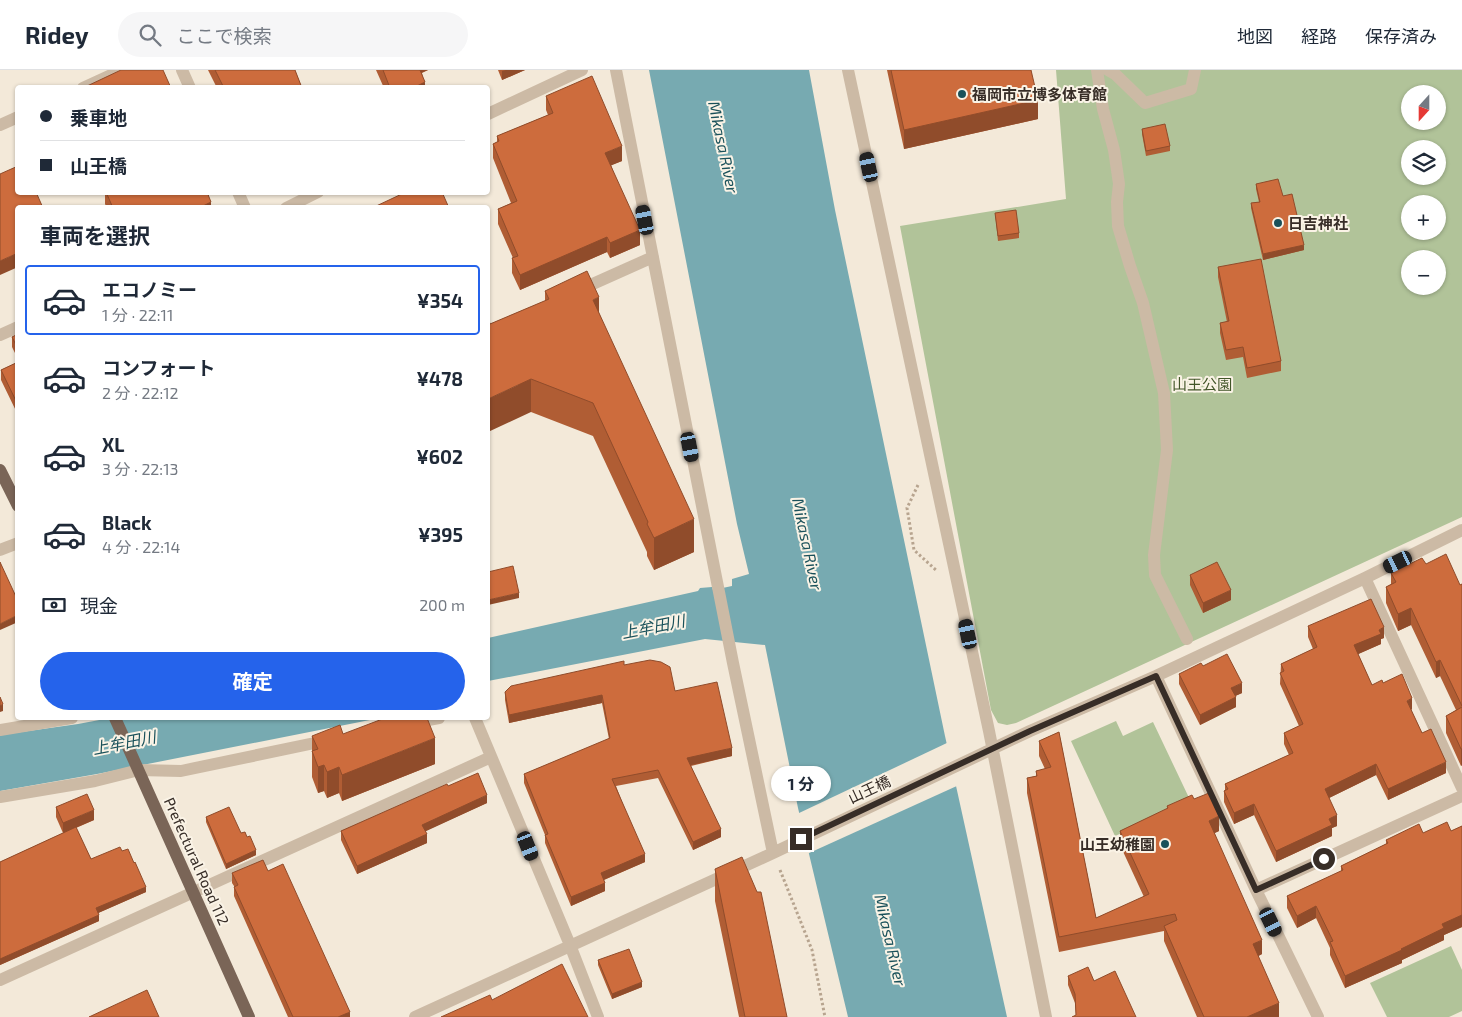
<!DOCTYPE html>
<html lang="ja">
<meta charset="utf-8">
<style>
:root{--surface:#fff;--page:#f6f6f7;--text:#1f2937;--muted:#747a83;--line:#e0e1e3;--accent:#2563eb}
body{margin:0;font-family:"Exo 2","Noto Sans JP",sans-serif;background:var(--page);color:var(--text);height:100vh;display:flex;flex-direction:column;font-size:19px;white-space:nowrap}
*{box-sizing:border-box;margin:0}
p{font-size:16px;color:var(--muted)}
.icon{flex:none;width:28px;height:28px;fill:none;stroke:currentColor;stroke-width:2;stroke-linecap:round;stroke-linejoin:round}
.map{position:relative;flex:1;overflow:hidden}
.sheet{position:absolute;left:15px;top:135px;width:475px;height:515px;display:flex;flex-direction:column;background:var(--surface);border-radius:5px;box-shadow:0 1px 4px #0004}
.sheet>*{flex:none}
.banner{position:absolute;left:15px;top:15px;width:475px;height:110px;border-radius:5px;box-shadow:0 1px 4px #0004;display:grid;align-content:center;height:110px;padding:0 25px;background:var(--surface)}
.needle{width:32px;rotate:201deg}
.buttons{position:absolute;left:1401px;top:15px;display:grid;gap:10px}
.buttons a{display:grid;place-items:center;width:45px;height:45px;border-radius:50%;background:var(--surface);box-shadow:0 1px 4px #0004;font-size:25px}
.end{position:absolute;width:22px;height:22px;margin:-11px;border:6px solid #372d27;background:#fff;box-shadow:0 0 0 2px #fff}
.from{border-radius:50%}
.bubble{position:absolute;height:35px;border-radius:18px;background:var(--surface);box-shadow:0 1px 4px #0004;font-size:16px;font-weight:700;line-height:35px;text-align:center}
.car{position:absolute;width:15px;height:30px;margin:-15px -8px;border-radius:6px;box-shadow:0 0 4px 1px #0007;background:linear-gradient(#222 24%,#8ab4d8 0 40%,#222 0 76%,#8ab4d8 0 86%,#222 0)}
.banner b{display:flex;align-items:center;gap:18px;height:48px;font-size:19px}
.banner b+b{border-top:1px solid var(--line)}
.banner i{width:12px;height:12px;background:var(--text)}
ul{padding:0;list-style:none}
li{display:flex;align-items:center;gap:15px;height:70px;margin:0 10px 8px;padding:0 15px;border:2px solid transparent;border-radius:5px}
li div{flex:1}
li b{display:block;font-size:19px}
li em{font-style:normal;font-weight:700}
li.current{border-color:var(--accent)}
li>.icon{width:45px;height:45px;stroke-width:1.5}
h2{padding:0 25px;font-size:22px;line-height:60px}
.pay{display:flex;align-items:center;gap:12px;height:55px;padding:0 25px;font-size:19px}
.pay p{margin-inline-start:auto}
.primary-button{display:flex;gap:10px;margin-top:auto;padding:10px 25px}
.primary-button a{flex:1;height:58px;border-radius:30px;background:var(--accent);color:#fff;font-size:20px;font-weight:700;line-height:58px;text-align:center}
header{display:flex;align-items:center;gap:30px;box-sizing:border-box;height:70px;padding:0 25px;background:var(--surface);border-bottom:1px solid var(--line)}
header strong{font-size:24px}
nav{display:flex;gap:28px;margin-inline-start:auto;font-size:18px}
.search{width:350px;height:45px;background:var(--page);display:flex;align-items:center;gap:12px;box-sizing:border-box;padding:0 18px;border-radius:28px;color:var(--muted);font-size:19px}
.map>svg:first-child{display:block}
.green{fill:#b1c399;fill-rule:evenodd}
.water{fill:#77aab1}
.pier{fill:#f3e9d9}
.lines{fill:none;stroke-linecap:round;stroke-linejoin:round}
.path{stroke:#b7a48f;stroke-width:3;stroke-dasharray:2.5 2.5;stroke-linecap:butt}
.minor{stroke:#ccbaa5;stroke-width:12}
.major{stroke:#7a6557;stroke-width:12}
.wall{fill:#b05d34}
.shaded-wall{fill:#904c2b}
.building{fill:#cd6c3d;stroke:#904c2b}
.route{stroke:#372d27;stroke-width:6}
.poi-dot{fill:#1a515a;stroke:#faf3e6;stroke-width:2}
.labels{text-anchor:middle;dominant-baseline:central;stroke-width:4;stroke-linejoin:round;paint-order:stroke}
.poi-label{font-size:15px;font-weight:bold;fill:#372d27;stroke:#faf3e6;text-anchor:start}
.park-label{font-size:15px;fill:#425629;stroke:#faf3e6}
.street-label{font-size:15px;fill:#372d27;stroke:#faf3e6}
.water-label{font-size:16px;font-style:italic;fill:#1a515a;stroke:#faf3e6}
</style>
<header>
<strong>Ridey</strong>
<div class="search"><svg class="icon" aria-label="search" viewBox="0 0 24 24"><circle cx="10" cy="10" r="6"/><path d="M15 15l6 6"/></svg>ここで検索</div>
<nav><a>地図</a><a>経路</a><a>保存済み</a></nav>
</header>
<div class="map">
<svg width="1462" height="947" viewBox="0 0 1462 947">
<rect width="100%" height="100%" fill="#f3e9d9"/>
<path class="green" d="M1056,0H1462V447L1016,653L1007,655L998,653L991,640L900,156L1066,129ZM1410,24H1438V51H1410ZM1410,79H1438V106H1410ZM1410,134H1438V161H1410ZM1410,189H1438V216H1410Z
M1116,651L1123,666L1153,652L1191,732L1115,766L1071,671Z
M1451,876L1462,900V941L1449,947H1387L1370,913Z"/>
<path class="water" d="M649,0H809L835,140L945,666L1007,947H848L798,738L765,575L705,569L488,611V568L698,521L700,518L712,517L713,520L732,516V509L749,504L737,454Z
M110,648H380L97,704L0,721V665L78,654Z"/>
<path class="pier" d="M949,672L959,715L807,784L797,744Z"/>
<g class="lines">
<path class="path" d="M918,415L907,438L914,480L937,501
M780,800L812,880L825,947"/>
<path class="minor" d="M182,0L190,18
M616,0L733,593L773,783
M848,0L989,661L1046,947
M1097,0L1103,39L1114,80L1119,114L1117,132L1118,156L1130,196L1143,233L1164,323L1167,380L1154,485L1155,505L1187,569
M1108,0L1115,4L1145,33L1191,19L1195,0
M83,18L122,0
M488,44L582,0
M0,55L18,47
M238,122L245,138
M286,138L318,122
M577,221L653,187
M0,265L18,257
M0,480L18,473
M1365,508L1462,718
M1156,606L1256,820L1318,947
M475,648L570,875L598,947
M412,653L439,648
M0,660L72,648
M0,727L95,711L139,700L181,701L329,670
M1256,820L1462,726
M0,910L491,687
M415,947L773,783L1030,661L1156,606L1365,508L1462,460"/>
<path class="major" d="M0,400L18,436
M115,648L249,947"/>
</g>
<path class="wall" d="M208,0H295L302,18H217Z
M376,0H428L422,3L425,18H384Z
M498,0H525L502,10Z
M887,0H1031L1038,49L904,79Z
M546,26L622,91L611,95L640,175L610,188L607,182L520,220L512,203V188H513L498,154V139L511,133L493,88V74L497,72V66L548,45L546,40Z
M1142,59L1170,76V81L1146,86L1142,64Z
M1256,114L1283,126L1304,180L1263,190L1251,138V133L1259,132L1256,119Z
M105,122H209V128L211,138H107L105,134Z
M262,122H278L271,125Z
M995,143L1019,163V168L998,171Z
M1218,197L1281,291V301L1247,308L1243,287L1226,290L1220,263V253L1227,252L1218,207Z
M545,221L599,243L694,482L654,500L647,486V482L593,366L531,342L490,254L545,231Z
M18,264V289L12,277V267Z
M18,292V345L1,310V300Z
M1426,494L1460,515L1462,514V695L1461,696L1446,663V646L1456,640L1440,606L1436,608L1411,555L1398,561L1386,533V517L1391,514V503Z
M1190,505L1231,530L1203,543L1190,515Z
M1308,556L1384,568L1381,569V574L1358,584L1372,615L1383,613L1412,639L1411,640L1422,663L1446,703L1388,730L1376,705L1329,728L1337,756L1332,758V766L1276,792L1254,745L1234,754L1224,732V721L1225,720V714L1289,685L1284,674V663L1299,656L1280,614L1281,594L1313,579L1308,567Z
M624,595L675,621L732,686L691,696L721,767L693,780L658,708L616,716L645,792L604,810L605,821L571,836L545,773V765L524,713V704L609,669L602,633L509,653L505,630V622Z
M1203,596L1242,623L1235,626L1236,637L1200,655L1179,614V604Z
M1059,662L1096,848L1144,827L1120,775V761L1167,739V736L1194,729L1219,761L1214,763L1262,884L1258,886L1279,947H1197L1164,871V861L1059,882L1027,723V708L1036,706V701L1045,699L1039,686V671Z
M343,664L435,694L342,731L339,723L327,728L324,721L318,723L312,707V666Z
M448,716L487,733L425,761L427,773L357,804L341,770V761Z
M56,737L94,750L76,758L91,789L122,781L146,822L98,843L99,851L0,895V792L63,763L56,747Z
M206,747L241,763L256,785L226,799L206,752Z
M1462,756V857L1444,865V870L1402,890V893L1345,918L1330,885V878L1316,848L1297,858L1287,838V826L1341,801V796L1386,774V770L1423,763L1451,761Z
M715,799L787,947H739L715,831Z
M268,801L350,947H288L234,826V816L232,813V803Z
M598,890L642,917L612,929L598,895Z
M1068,906L1094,911L1076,945L1075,933L1068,915Z"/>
<path class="shaded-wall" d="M416,0H428L416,5Z
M506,0H525L502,10V1Z
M425,12V18H413Z
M1038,30V49L904,79V60Z
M622,76V91L605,98V83Z
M271,122H278L271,125Z
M211,132V138H199Z
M640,160V175L610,188V173Z
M607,167V182L520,220V205Z
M1304,175V180L1263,190V184Z
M18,183V197L0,205V191Z
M599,227V260L593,230Z
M531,309V342L488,362V329Z
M694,449V482L654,500V468Z
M1231,520V530L1203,543V533Z
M519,523V528L488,535V530Z
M1411,538V555L1398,561V544Z
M18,545V552L0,560V554Z
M1384,557V568L1381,569V574L1354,586V575Z
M1440,590V606L1436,608V592Z
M1242,613V623L1231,628V618Z
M602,625V633L509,653V645Z
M1236,627V637L1200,655V645Z
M1412,628V639L1407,641V631Z
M3,634V641L0,642V636Z
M435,668V694L342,731V705Z
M732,678V686L687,696V688Z
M1461,679H1462V695L1461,696Z
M1446,692V703L1388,730V719Z
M1376,694V705L1325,730V719Z
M324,695V721L318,723V697Z
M339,697V723L327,728V702Z
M487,725V733L422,763V755Z
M1254,734V745L1234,754V743Z
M94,740V750L63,763V753Z
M1337,745V756L1332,758V766L1276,792V781L1329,749Z
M1219,746V761L1209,766V751Z
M721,759V767L693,780V772Z
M427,764V773L357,804V796Z
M256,780V785L226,799V794Z
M645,784V792L601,811V803Z
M605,813V821L571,836V827Z
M146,817V822L96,844V838Z
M1316,836V848L1297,858V846Z
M99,845V851L0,895V889Z
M1462,845V857L1444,865V870L1402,890V893L1345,918V906L1442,854Z
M1262,870V884L1253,889V874Z
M642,912V917L612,929V924Z
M1279,933V947H1247Z
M350,942V947H338Z"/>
<path class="building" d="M121,0H163L171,18H86L85,17Z
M215,0H295L302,18H224Z
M383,0H420L425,12L413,18H390Z
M891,0H1031L1038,30L904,60Z
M592,6L622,76L605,83L640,160L610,173L607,167L520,205L512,188L518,186L498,139L517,131L493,74L499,71L497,66L553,43L546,26Z
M1165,54L1170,76L1146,81L1142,59Z
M18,96V122H36L43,138H18V183L0,191V104Z
M1278,109L1283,126L1292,124L1304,175L1263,184L1251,133L1260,132L1256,114Z
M106,122H207L211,132L199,138H113Z
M406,122H442L449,138H372Z
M1016,140L1019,163L998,166L995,143Z
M1261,189L1281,291L1247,298L1243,277L1226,280L1220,253L1229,251L1218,197Z
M587,201L599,227L593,230L694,449L654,468L647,454L648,452L593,333L531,309L488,329V247L490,254L549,229L545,221Z
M18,264V279L12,267Z
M18,292V335L1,300Z
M1446,484L1460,515L1462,514V636L1440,590L1436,592L1411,538L1398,544L1386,517L1396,512L1391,503L1422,488L1426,494Z
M0,492L18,531V545L0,554Z
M1217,492L1231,520L1203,533L1190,505Z
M513,496L519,523L488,530V502Z
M1371,529L1384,557L1379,560L1381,564L1354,575L1372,615L1382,610L1383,613L1402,604L1412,628L1407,631L1422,663L1431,659L1446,692L1388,719L1376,694L1325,719L1337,745L1329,749L1332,755L1276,781L1254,734L1234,743L1224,721L1228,719L1225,714L1293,683L1284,663L1303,654L1280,603L1284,601L1281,594L1317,577L1308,556Z
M1227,584L1242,613L1231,618L1236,627L1200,645L1179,604L1201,593L1203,596Z
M650,590L661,592L670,597L675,621L717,612L732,678L687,688L721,759L693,772L658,700L612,709L645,784L601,803L605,813L571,827L545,765L548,764L524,704L610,668L602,625L509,645L505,622L511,616L624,591V595Z
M0,627L3,634L0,636Z
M1462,637V679H1461L1446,646Z
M385,648H404V649L407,648H427L435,668L342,705L339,697L327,702L324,695L318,697L312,681L318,679L312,666L340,655L343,664Z
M1059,662L1096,848L1149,824L1120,761L1168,738L1167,736L1192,725L1194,729L1209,723L1219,746L1209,751L1262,870L1253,874L1279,933L1247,947H1204L1164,856L1177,850L1175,844L1059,867L1027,708L1037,706L1036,701L1051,697L1039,671Z
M478,703L487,725L422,755L427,764L357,796L341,761L447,714L448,716Z
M87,724L94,740L63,753L56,737Z
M229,737L241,763L245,762L247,767L250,766L256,780L226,794L206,747Z
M1447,752L1451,761L1462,756V845L1442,854L1444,858L1401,879L1402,880L1345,906L1330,872L1333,871L1316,836L1297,846L1287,826L1343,800L1341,796L1388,773L1386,770L1419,754L1423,763Z
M76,757L91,789L120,777L122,781L128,779L134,793L135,792L146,817L96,838L99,845L0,889V792Z
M742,787L757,822H761L787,947H745L715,799Z
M263,790L268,801L283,794L350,942L338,947H293L234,817L238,815L232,803Z
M629,879L642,912L612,924L598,890Z
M562,894L588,947H441L490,925L492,930Z
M1088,897L1094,911L1115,901L1136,947H1072L1076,945L1075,924L1068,906Z
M147,920L159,947H89Z"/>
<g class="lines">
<path class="route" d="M801,769L1030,661L1156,606L1256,820L1324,789"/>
</g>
<g class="poi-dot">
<circle cx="962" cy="24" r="5"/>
<circle cx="1278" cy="153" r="5"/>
<circle cx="1165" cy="774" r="5"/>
</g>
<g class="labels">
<g class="poi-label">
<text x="972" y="24">福岡市立博多体育館</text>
<text x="1288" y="153">日吉神社</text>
<text x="1155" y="774" text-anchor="end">山王幼稚園</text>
</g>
<g class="park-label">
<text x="1202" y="314">山王公園</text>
</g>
<g class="street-label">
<text transform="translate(869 719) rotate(-25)">山王橋</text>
<text transform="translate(197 791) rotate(66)">Prefectural Road 112</text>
</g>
<g class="water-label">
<text transform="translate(724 77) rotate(78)">Mikasa River</text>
<text transform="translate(808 474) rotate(78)">Mikasa River</text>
<text transform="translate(653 556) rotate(-11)">上牟田川</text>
<text transform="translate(124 672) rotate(-11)">上牟田川</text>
<text transform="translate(891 870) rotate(77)">Mikasa River</text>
</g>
</g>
</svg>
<div class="buttons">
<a><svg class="needle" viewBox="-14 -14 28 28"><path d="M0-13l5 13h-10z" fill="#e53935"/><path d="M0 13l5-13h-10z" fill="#747a83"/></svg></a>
<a><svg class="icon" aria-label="layers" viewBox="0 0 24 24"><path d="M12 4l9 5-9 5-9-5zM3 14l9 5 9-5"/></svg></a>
<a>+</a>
<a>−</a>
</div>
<i class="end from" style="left:1324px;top:789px"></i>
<i class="end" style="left:801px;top:769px"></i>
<div class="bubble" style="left:771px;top:696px;width:60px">1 分</div>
<i class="car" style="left:869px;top:97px;rotate:348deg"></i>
<i class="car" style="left:645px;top:150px;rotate:349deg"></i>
<i class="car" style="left:690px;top:377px;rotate:169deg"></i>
<i class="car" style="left:1398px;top:492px;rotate:244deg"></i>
<i class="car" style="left:968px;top:564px;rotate:348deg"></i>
<i class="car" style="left:528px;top:776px;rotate:158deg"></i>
<i class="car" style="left:1271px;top:852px;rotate:154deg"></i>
<div class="banner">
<b><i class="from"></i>乗車地</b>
<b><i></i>山王橋</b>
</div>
<section class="sheet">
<h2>車両を選択</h2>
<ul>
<li class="current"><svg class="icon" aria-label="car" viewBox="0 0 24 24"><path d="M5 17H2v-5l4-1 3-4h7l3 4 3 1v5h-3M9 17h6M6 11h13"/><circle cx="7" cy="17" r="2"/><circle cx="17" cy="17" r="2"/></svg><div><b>エコノミー</b><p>1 分 · 22:11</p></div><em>¥354</em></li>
<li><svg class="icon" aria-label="car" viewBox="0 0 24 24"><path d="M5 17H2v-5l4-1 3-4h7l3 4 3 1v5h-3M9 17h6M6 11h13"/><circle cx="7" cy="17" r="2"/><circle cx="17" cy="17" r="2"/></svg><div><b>コンフォート</b><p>2 分 · 22:12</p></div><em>¥478</em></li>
<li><svg class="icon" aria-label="car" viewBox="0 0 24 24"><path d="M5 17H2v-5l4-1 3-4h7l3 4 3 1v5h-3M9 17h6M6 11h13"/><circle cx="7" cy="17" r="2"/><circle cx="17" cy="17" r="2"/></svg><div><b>XL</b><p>3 分 · 22:13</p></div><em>¥602</em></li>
<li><svg class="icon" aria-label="car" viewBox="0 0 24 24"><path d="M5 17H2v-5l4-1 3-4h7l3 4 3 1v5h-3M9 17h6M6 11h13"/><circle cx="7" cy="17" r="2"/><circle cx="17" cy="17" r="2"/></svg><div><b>Black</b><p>4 分 · 22:14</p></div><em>¥395</em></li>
</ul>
<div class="pay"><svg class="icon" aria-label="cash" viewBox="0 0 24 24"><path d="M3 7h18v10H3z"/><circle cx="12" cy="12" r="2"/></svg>現金<p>200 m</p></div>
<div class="primary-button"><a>確定</a></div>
</section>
</div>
